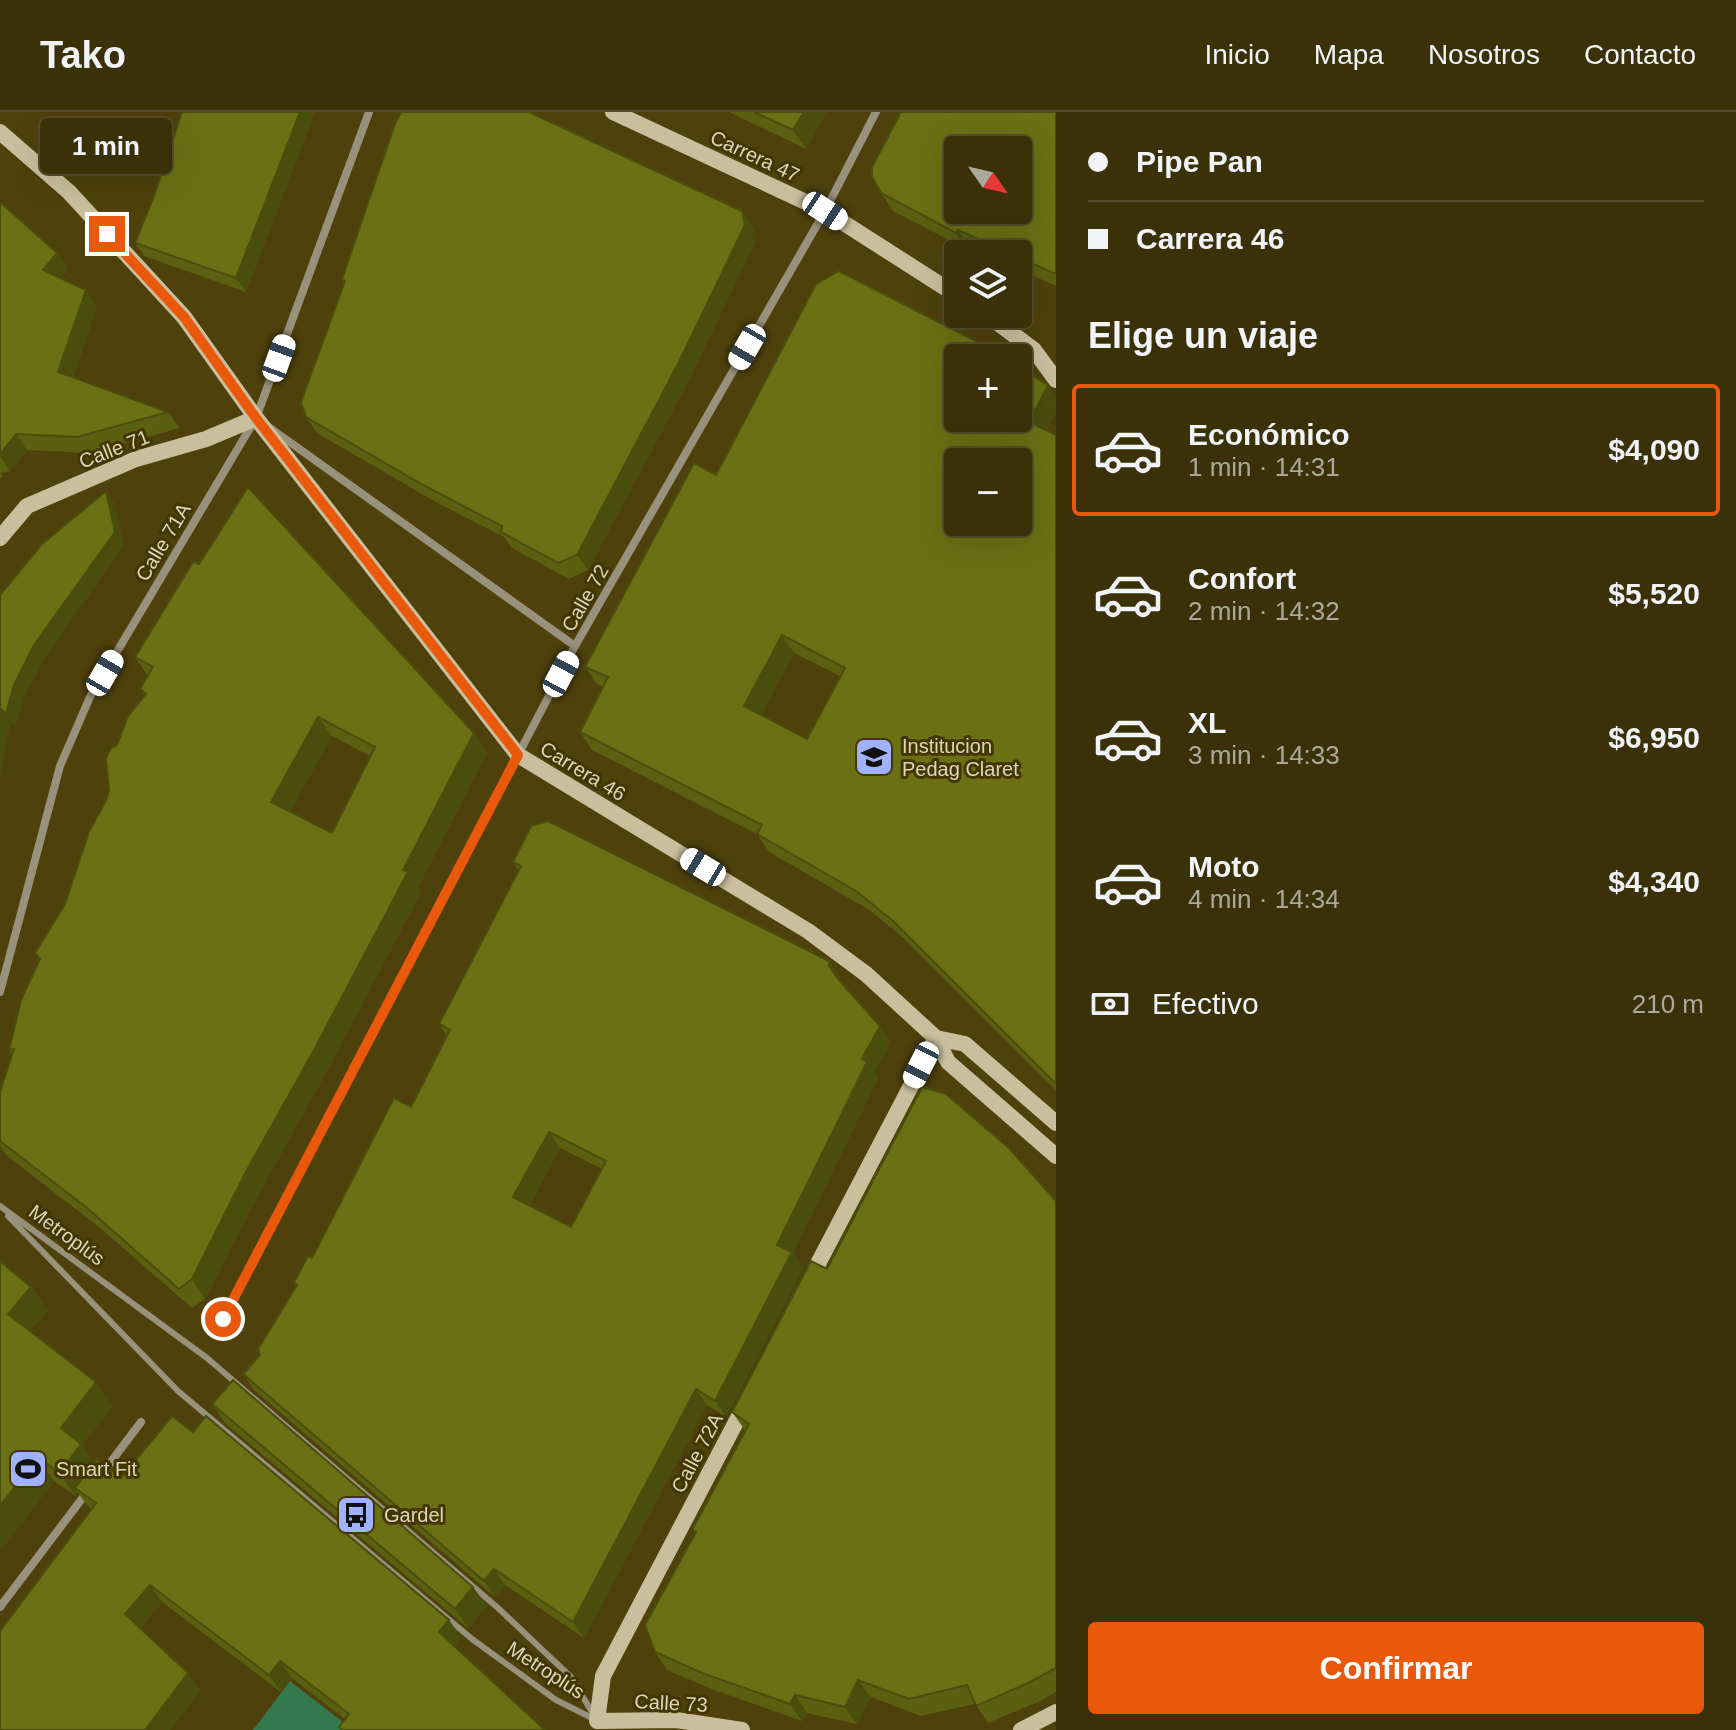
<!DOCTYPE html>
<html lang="es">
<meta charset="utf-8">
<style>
:root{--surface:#3a3109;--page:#453d17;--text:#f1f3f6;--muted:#aba99c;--line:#544c2a;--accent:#ea580c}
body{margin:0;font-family:Helvetica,sans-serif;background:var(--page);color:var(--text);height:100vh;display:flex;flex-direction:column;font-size:30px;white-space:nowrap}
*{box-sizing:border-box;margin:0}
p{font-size:26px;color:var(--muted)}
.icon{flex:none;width:44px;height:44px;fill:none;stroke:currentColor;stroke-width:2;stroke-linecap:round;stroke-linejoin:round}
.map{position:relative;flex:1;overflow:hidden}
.details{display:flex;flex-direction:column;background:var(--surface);width:680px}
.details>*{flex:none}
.guide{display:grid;align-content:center;height:176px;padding:0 32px;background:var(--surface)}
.needle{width:52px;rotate:124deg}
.fabs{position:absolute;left:944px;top:24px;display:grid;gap:16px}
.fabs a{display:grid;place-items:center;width:88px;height:88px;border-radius:8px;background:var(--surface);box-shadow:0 8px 32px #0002,0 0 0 2px var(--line);font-size:40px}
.end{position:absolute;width:36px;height:36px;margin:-18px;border:10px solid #ea580c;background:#fff;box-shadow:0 0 0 4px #fff}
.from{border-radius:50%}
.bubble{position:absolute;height:56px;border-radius:8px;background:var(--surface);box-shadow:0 8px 32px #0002,0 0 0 2px var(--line);font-size:26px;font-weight:700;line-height:56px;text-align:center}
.car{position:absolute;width:24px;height:48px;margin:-24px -12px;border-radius:10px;box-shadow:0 0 6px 2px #0007;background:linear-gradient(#fff 24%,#345 0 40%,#fff 0 76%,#345 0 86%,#fff 0)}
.guide b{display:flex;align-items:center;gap:28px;height:76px;font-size:30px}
.guide b+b{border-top:2px solid var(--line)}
.guide i{width:20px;height:20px;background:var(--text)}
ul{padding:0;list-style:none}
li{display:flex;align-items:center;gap:24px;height:132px;margin:0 16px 12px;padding:0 16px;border:4px solid transparent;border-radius:8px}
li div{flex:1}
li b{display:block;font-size:30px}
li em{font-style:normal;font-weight:700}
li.current{border-color:var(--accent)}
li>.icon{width:72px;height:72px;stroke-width:1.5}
h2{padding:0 32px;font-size:36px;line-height:96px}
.pay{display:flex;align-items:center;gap:20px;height:88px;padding:0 32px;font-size:30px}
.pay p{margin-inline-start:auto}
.button{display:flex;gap:16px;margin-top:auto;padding:16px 32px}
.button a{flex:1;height:92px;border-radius:8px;background:var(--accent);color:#fff;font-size:32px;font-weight:700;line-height:92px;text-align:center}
header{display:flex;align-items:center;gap:48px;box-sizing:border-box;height:112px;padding:0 40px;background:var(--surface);border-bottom:2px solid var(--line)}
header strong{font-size:38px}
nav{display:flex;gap:44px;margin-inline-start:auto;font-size:28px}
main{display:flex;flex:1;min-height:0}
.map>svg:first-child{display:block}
.green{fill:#33794d}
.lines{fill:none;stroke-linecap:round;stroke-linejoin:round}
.lane{stroke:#98927d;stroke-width:6}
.street{stroke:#98927d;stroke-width:8}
.secondary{stroke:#c9bf9d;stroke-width:16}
.wall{fill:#5b6010;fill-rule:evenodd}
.shaded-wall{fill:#4a4e0d}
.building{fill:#6a7013;stroke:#4a4e0d;stroke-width:2;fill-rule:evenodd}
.route{stroke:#ea580c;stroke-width:10}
.labels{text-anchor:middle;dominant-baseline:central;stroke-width:6;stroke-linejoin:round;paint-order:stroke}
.street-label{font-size:20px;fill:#dcd5bb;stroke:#443600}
.poi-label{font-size:20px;fill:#dcd5bb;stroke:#443600;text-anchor:start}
</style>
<header>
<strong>Tako</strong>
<nav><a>Inicio</a><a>Mapa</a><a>Nosotros</a><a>Contacto</a></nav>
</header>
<main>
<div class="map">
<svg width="1056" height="1618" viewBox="0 0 1056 1618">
<rect width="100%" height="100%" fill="#4e410c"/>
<path class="green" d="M290,1569L353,1618H253Z"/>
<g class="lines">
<path class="lane" d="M0,1094L207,1246L498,1496L572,1566L593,1602
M8,1104L178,1279L472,1527L556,1588L596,1608"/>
<path class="street" d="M270,316L575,534
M0,880L60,654L90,585L256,306L369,0
M223,1207L575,534L825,99L876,0
M101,1363L141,1310
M0,1495L87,1380"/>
<path class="secondary" d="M613,0L825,99L958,184
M0,20L69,80L184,205L256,306L518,643L808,819L866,862L936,926L948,950L1056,1044
M986,202L1034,238L1056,268
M0,426L27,394L136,347L206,327L256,306
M936,926L965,932L1056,1011
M809,1169L936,926
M597,1609L603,1564L747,1289
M597,1609L676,1608L742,1618
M1021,1618L1056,1600"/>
</g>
<path class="wall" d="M182,0H315L246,180L144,144L135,131L154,84Z
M729,0H826L806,37Z
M1056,0V174L1018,157V142H985L970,135L968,138L893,99L881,81Z
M0,90L57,141L68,157L61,166L97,194L73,265L168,300L180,316L88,341L27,338L10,359L1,361L3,364L0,367Z
M753,114L756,128L690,266L588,458L569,467L512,436L504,425L434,389L317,321L306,305L344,170L342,167Z
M1048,273L1056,285V299L1046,318L1056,323V978L905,827L868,797L769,740L757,722L592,638L580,620L603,575L597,572L585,555L716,363ZM794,541L840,564L807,627L761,603Z
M135,545L474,621L487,641L418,775L421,780L328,957L262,1076L205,1187L192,1196L100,1116L6,1043L0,1034V980L12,943L9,938L39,848L35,841L65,792L109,679L117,633L145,584L140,577L148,564ZM332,624L370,644L332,721L290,699Z
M513,750L840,865V870L891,930L874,960L878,966L793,1141L803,1156L726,1305L707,1293L584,1526L505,1473L495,1485L254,1278L243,1262L260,1243L296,1174L294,1170L312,1146L411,995L447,924L439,912L519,759ZM560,1036L602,1057L571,1115L529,1093Z
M1054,1088L1056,1089V1580L1040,1589L988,1611L975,1592L921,1604L871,1585L857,1612L807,1601L802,1609L714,1578L667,1558L655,1540L695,1422L692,1418L745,1318L732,1300L827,1157Z
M31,1175L48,1199L30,1219L96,1270L113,1294L82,1333L94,1350L121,1366L461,1525L454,1534L545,1618H341L339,1615L345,1607L292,1566L281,1580L162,1490L140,1516L200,1578L170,1618L92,1397L87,1393L78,1381L76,1384L54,1369L0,1439Z
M212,1292L473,1475L487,1494L468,1516L226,1312Z"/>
<path class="shaded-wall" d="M300,0H315L246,180L236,166Z
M804,0H826L806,37L793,18Z
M742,99L753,114L756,128L690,266L588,458L577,443Z
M958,118L970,135L968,138L956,121Z
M57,141L68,157L55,174L43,158Z
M86,178L97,194L69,276L58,260Z
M1048,273L1056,285V299L1041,327L1029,310Z
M16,322L27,338L10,359L0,344V342Z
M106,379L115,392L124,434L44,547L24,586L15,616L6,602L14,573Z
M782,523L794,541L756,612L744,594Z
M1,597L11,611L0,664V603Z
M318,605L332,624L285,709L271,690Z
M474,621L487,641L418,775L421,780L328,957L262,1076L205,1187L192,1167Z
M829,849L840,865V870L850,884L829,854Z
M880,914L891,930L874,960L878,966L793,1141L803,1156L726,1305L715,1289L777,1133L862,947Z
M549,1020L560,1036L524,1101L513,1085Z
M31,1175L48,1199L25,1225L8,1202Z
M96,1270L113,1294L82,1333L98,1355L75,1376L78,1381L76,1384L59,1361L61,1316Z
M696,1277L707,1293L584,1526L573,1510Z
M38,1345L54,1369L0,1439V1394Z
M494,1457L505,1473L495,1485L484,1469Z
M150,1473L162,1490L137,1519L125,1502Z
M473,1475L487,1494L468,1516L455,1497Z
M449,1508L461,1525L451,1537L439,1520Z
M280,1549L292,1566L281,1580L269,1563Z
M188,1561L200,1578L170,1618H145Z
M858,1568L871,1585L857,1612L845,1595Z
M795,1583L807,1601L802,1609L790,1592Z"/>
<path class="building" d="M182,0H300L236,166L135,131L154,84Z
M401,0H529L742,99L745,113L679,250L577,443L558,451L501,420L502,414L423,373L306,305L301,290L345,169L342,167L395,12Z
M754,0H804L793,18Z
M901,0H1056V162L1018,145V142H1012L958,118L956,121L881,81L872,65V55ZM958,38H1018V98H958Z
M0,90L57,141L43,158L86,178L58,260L168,300L77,325L16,322L0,342Z
M839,159L972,227L1003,246H958V306H1018V255L1048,273L1029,310L1056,323V972L893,809L856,779L757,722L762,713L580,620L608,565L585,555L694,351L716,363L816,172ZM958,350H1018V410H958ZM782,523L845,556L807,627L744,594Z
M248,375L474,621L403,758L408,760L314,938L248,1056L192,1167L179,1177L87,1096L0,1029V980L14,937L9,938L21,888L40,847L35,841L65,792L89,720L106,688L109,679L106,646L111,636L117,633L128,604L146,582L140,577L153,555L135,545L193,450L199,452ZM318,605L375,635L332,721L271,690Z
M106,379L115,420L34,533L14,573L6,602L1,597L0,603V483L42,432Z
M548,709L829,849V854L839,868L880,914L862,947L867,950L777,1133L792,1140L715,1289L696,1277L573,1510L494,1457L484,1469L243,1262L260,1243L258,1237L297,1173L294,1170L308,1144L312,1146L394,986L411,995L450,918L439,912L521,754L513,750L531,714ZM549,1020L606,1049L571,1115L513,1085Z
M922,975L946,982L1009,1036L1056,1089V1556L1028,1571L976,1594L967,1573L909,1587L858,1568L845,1595L795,1583L790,1592L702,1561L655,1540L645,1513L696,1420L692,1418L749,1312L732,1300L811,1149L827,1157Z
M0,1149L31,1175L8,1202L96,1270L61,1316L81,1332L59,1361L38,1345L0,1394Z
M233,1268L473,1475L455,1497L212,1292Z
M172,1304L193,1320L206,1304L449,1508L439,1520L545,1618H342L339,1615L349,1602L280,1549L269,1563L150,1473L125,1502L188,1561L145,1618H0V1519L96,1391L75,1376L97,1347L121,1366Z"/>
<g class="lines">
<path class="route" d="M107,122L184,205L256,306L518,643L223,1207"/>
</g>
<defs>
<g id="school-square" transform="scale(2)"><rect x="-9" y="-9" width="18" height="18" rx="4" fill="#a1b2fd" stroke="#443600"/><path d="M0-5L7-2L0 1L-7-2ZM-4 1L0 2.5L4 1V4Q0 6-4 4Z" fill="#111"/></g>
<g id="stadium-square" transform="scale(2)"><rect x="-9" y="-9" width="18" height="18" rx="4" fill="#a1b2fd" stroke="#443600"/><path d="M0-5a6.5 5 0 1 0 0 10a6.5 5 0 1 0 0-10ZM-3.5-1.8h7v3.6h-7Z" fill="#111"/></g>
<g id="bus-square" transform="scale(2)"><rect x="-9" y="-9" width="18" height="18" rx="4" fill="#a1b2fd" stroke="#443600"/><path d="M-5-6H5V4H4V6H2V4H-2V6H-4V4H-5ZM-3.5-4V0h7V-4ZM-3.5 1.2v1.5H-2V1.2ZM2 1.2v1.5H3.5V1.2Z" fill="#111"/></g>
</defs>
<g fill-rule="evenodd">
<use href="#school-square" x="874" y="645"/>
<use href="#stadium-square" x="28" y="1357"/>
<use href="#bus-square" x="356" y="1403"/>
</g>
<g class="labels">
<g class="street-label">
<text transform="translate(755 44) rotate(25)">Carrera 47</text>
<text transform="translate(114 337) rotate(-21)">Calle 71</text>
<text transform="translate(163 430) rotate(-59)">Calle 71A</text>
<text transform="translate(585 486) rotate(-60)">Calle 72</text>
<text transform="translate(583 659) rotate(31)">Carrera 46</text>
<text transform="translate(67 1123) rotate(36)">Metroplús</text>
<text transform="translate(697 1341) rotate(-62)">Calle 72A</text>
<text transform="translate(546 1558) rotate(33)">Metroplús</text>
<text transform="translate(671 1591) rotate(3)">Calle 73</text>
</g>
<g class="poi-label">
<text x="902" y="634">Institucion<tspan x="902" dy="23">Pedag Claret</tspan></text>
<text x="56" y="1357">Smart Fit</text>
<text x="384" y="1403">Gardel</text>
</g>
</g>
</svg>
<div class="fabs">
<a><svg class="needle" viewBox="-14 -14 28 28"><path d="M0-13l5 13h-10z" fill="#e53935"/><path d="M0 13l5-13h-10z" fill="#aba99c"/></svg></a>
<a><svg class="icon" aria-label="layers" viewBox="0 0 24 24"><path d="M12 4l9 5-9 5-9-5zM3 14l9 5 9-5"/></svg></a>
<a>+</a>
<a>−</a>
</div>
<i class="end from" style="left:223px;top:1207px"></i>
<i class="end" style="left:107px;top:122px"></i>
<div class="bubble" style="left:40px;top:6px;width:132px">1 min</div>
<i class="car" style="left:825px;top:99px;rotate:123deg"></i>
<i class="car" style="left:747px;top:235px;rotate:210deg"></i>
<i class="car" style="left:279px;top:246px;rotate:20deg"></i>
<i class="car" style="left:105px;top:561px;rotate:30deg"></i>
<i class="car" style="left:561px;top:562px;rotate:28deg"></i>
<i class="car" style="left:703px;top:755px;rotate:301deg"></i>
<i class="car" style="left:921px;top:953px;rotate:207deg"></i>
</div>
<section class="details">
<div class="guide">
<b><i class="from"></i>Pipe Pan</b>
<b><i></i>Carrera 46</b>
</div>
<h2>Elige un viaje</h2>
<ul>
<li class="current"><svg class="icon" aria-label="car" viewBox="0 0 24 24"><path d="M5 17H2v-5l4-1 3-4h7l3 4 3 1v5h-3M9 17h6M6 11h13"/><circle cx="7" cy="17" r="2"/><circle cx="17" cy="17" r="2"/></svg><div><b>Económico</b><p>1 min · 14:31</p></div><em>$4,090</em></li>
<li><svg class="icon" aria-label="car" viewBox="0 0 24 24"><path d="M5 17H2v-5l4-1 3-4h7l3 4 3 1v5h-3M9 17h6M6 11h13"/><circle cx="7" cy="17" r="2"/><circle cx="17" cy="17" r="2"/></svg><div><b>Confort</b><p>2 min · 14:32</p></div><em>$5,520</em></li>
<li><svg class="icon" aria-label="car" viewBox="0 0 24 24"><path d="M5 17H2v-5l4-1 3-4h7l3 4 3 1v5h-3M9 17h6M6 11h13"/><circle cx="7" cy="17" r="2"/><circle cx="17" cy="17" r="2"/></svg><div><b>XL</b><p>3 min · 14:33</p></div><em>$6,950</em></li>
<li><svg class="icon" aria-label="car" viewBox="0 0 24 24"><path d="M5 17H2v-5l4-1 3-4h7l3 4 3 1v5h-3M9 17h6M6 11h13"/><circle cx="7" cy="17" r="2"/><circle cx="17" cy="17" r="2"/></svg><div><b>Moto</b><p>4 min · 14:34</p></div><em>$4,340</em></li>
</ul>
<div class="pay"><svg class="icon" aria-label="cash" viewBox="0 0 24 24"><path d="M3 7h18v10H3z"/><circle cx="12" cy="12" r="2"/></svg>Efectivo<p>210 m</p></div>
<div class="button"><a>Confirmar</a></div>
</section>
</main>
